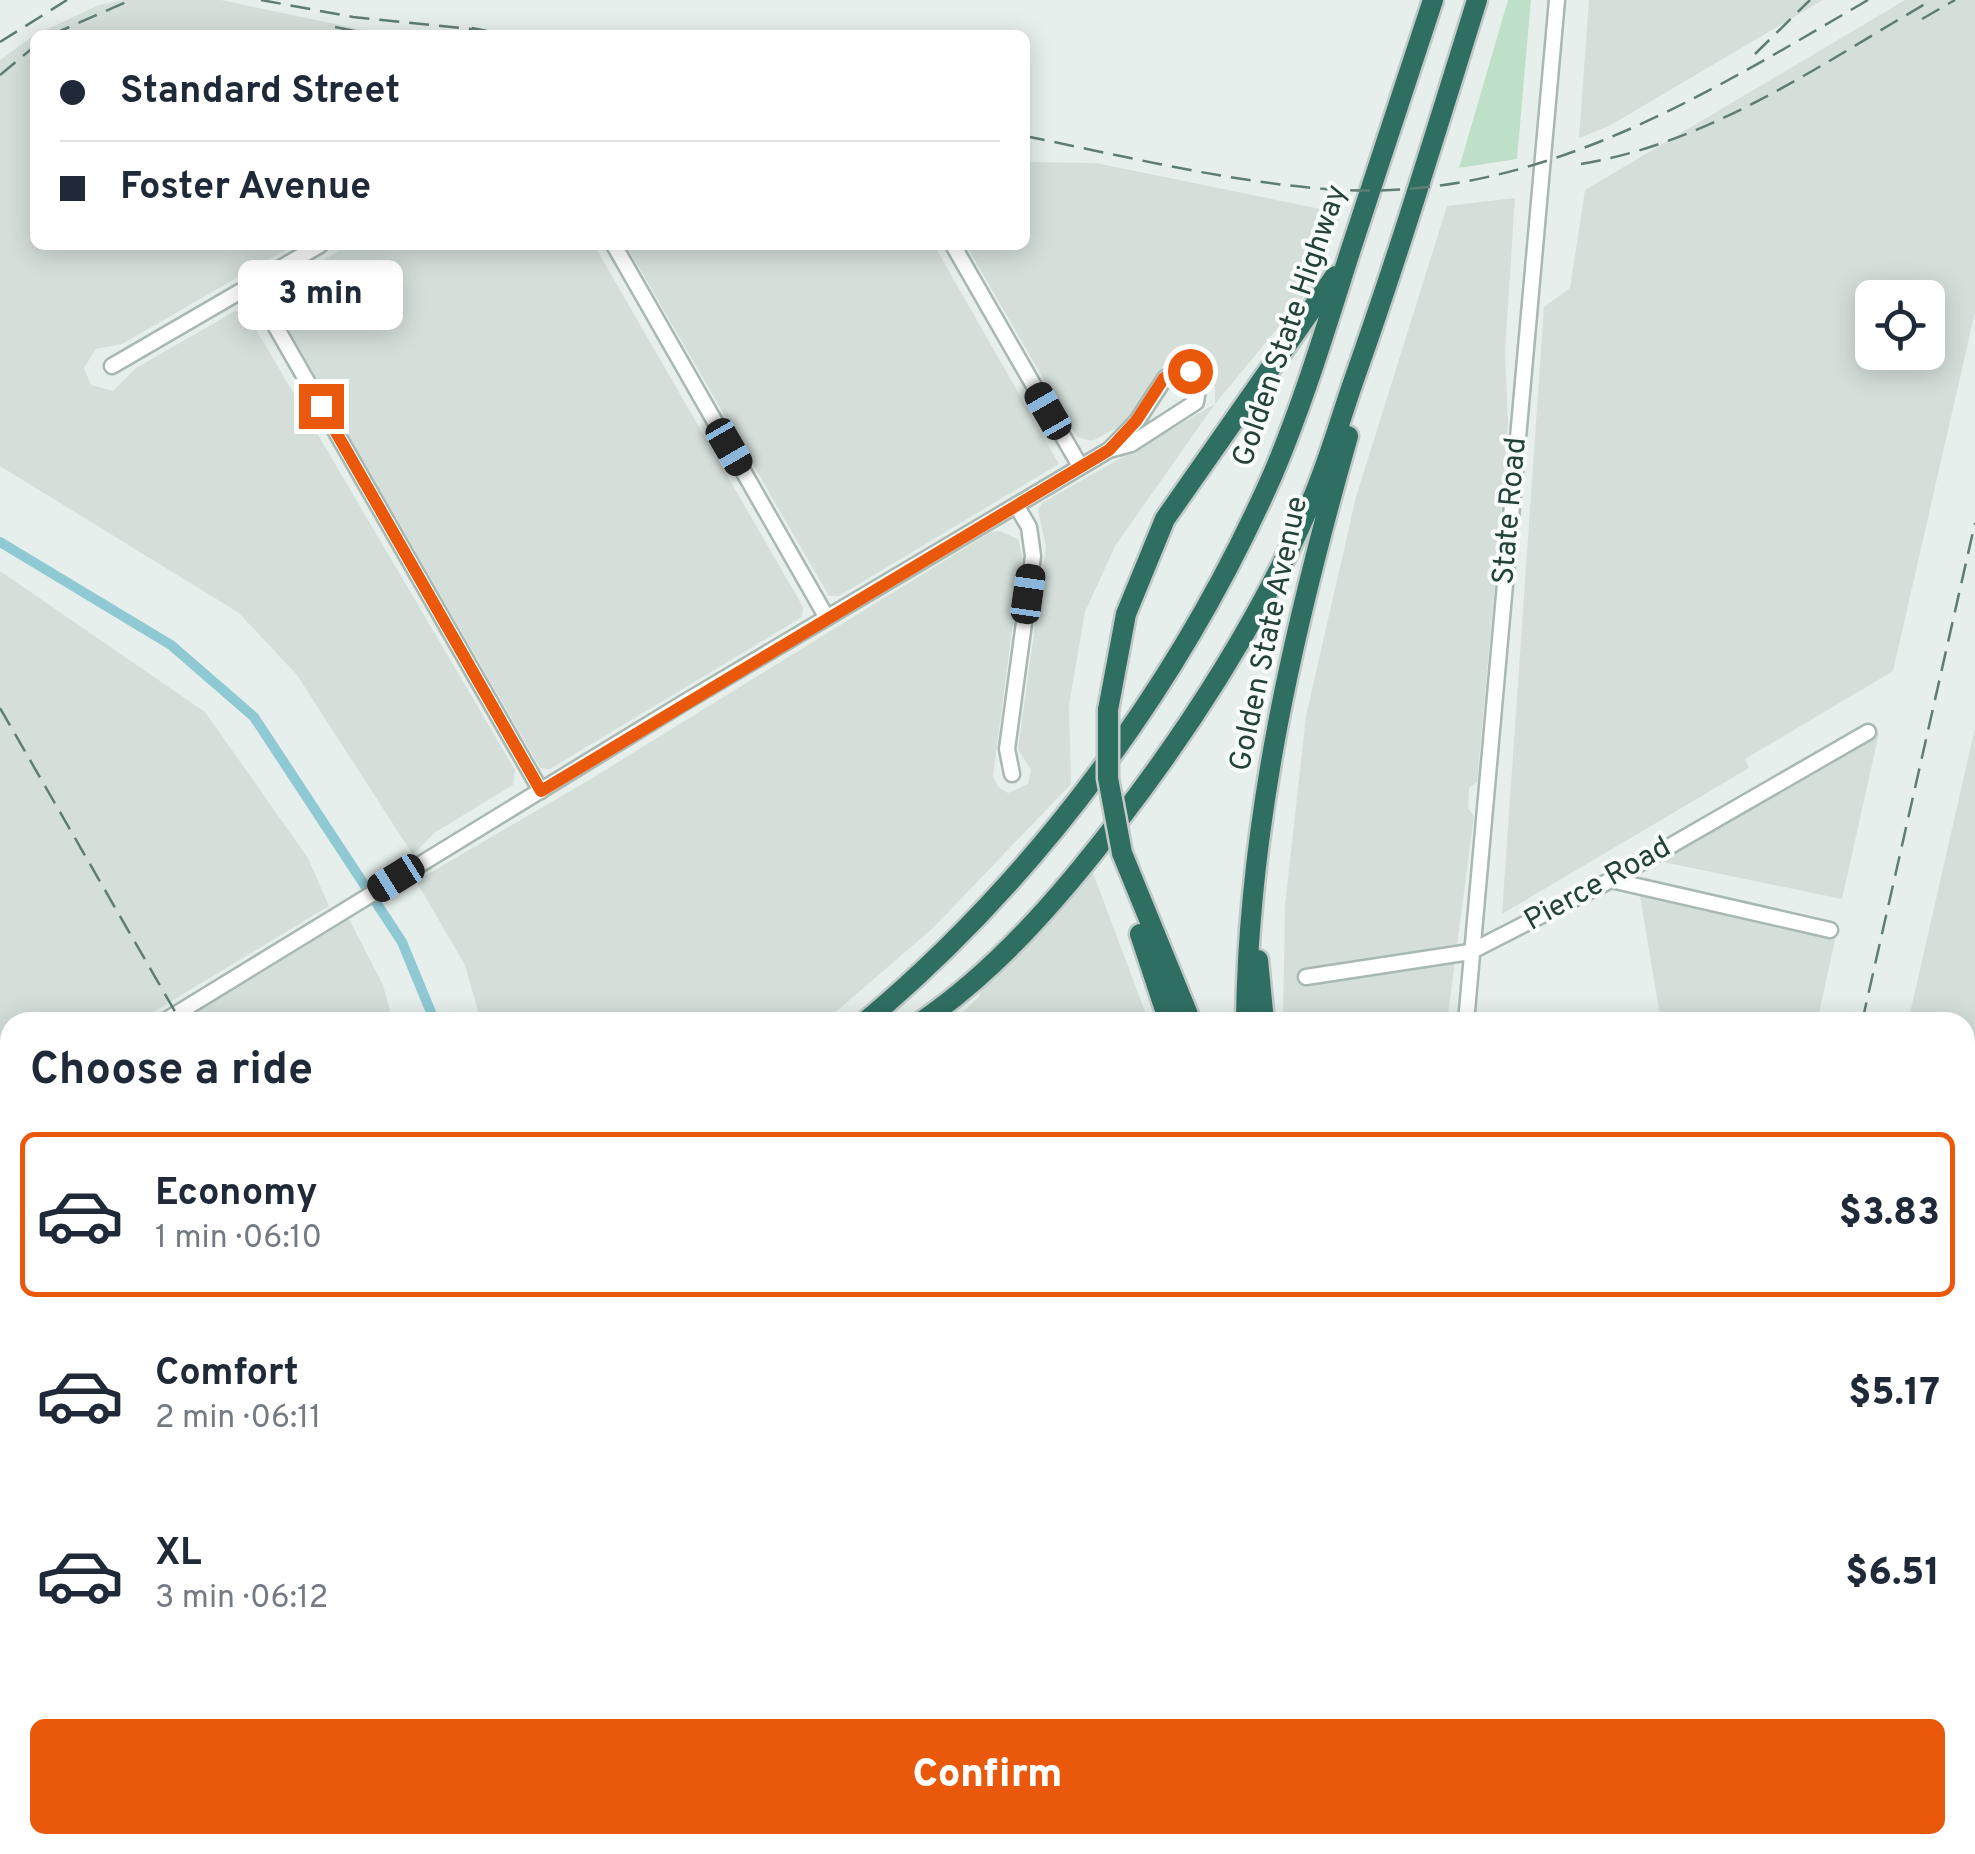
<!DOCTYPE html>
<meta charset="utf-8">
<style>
:root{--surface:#fff;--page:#f6f6f7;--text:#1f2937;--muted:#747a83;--line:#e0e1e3;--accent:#ea580c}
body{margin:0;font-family:Overpass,sans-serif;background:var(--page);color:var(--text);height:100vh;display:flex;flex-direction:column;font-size:38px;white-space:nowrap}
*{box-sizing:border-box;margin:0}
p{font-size:32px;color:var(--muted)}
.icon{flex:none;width:55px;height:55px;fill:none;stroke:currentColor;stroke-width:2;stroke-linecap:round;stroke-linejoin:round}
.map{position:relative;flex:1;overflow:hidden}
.side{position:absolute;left:0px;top:1012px;width:1975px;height:842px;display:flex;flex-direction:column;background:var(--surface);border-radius:30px 30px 0 0;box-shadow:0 5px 25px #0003}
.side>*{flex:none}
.top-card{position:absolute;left:30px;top:30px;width:1000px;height:220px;border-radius:15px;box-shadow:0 5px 25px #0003;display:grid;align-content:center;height:220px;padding:0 30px;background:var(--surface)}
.tools{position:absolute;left:1855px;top:280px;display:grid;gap:20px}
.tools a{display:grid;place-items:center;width:90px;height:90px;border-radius:15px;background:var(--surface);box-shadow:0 5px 25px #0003;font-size:50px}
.end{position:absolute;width:45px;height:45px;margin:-22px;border:12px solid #ea580c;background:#fff;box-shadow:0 0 0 5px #fff}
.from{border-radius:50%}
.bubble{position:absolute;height:70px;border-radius:15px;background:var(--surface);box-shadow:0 5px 25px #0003;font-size:32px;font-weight:800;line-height:70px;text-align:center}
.car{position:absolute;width:30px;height:60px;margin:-30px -15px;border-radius:12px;box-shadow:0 0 8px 2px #0007;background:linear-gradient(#222 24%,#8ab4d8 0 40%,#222 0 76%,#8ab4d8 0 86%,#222 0)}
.top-card b{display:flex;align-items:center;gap:35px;height:95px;font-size:38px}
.top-card b+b{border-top:2px solid var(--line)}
.top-card i{width:25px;height:25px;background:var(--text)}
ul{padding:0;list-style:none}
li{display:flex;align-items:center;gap:30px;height:165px;margin:0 20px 15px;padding:0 10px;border:5px solid transparent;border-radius:15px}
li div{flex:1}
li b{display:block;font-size:38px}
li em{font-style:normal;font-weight:800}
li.current{border-color:var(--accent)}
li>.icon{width:90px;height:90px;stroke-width:1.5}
h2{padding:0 30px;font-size:45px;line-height:120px}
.button{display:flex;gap:20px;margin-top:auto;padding:20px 30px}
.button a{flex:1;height:115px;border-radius:15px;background:var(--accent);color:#fff;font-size:40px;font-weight:800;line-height:115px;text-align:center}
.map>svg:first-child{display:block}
.built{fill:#d4dfda;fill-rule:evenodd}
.green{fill:#bfe0c8}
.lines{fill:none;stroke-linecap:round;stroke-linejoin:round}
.stream{stroke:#8ec9d4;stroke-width:2.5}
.canal{stroke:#8ec9d4;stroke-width:10}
.minor-casing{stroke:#a8b8b2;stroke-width:19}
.major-casing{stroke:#c2cac8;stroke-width:22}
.highway-casing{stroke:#c2cac8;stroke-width:25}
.minor{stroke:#fff;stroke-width:14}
.major{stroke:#6aa596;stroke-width:18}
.highway{stroke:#2f6f62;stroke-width:20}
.rail{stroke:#5f7d75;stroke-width:2.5;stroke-dasharray:20 10;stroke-linecap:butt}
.highway-bridge-casing{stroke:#c2cac8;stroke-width:25;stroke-linecap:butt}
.highway-bridge{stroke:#2f6f62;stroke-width:20}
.route{stroke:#ea580c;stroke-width:12}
.labels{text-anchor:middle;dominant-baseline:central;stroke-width:8;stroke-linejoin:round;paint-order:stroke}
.street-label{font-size:30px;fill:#24423a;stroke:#f7fbf9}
</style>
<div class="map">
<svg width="1975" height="1854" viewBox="0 0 1975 1854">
<rect width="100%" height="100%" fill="#e6efeb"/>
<path class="built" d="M124,0H221L387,35H35L99,5Z
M1589,0H1823L1609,126L1579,138Z
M1905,0H1975V312L1893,671L1745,759L1749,768L1502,914L1544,307L1570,288L1585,190ZM1872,298H1928V352H1872Z
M35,35V245H294L122,344L96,349L84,368L91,385L113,391L136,368L235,311L247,314L515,770L513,785L434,833L413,855L297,675L239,613L0,466V60Z
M1025,162L1096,163L1340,213L1331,245L1310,289L1215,404L1115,546L1085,612L1069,705L1071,784L933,928L824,1022H481L465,965L416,881L589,780L991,532L1000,531L1018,539L1022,555L993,776L998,787L1008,793L1028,784L1031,770L1018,749L1046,547L1038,510L1042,503L1215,404V387L1201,365L1190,359L1171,360L1157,372L1127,423L1092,441L1077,437L966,245H1025Z
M1515,198L1505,351L1508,422L1500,530L1477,782L1469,788L1468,808L1474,816L1447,1022H1283L1285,905L1306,716L1356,497L1447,206Z
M349,245H594L803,607L802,617L550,769L540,768L271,300L272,290Z
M626,245H934L1059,464L839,596H829Z
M0,571L205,712L308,858L329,906L137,1022H10V1100L0,1106Z
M1975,728V1322L1965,1325V1022H1908Z
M1879,733L1842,899L1649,859L1763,791L1768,799Z
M1093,873L1149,1022H952L979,997L983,984L1040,931Z
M1639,890L1837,931L1817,1022H1661Z
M349,919L383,985L393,1022H179Z
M10,1126V1529L0,1535V1132Z
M10,1644V1801L0,1807V1650Z
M10,1840V1845H289L294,1854H0V1846Z
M515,1845H852L857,1854H515Z
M885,1845H1212L1211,1854H890Z
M1350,1845H1646L1644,1854H1348Z"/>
<path class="green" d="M1508,0H1531L1517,159L1459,168Z
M1965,1043L1975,1045V1320L1965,1322Z"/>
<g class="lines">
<path class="stream" d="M1385,1854L1388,1845"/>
<path class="canal" d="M0,542L171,645L254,717L402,942L435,1022
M479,1854L480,1845"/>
<g class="minor-casing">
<path id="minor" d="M614,245L827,618
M953,245L1080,466
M252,285L541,791
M112,366L320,245
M1184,368L1199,381L1196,402L1131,444L1109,450L1137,421L1165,378Z
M1012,774L1007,749L1033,556L1029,527L1016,505
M1611,880L1830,930
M1306,977L1470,952L1611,880L1868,732
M163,1022L685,702L1109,450
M1466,1022L1557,0
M0,1124L10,1118
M1965,1389L1975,1387
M1965,1438L1975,1436
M0,1475L10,1469
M1965,1586L1975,1603
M1965,1693L1975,1709
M307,1845L312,1854
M867,1845L872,1854"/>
</g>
<g class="major-casing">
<path id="major" d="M1965,1342L1975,1340
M1965,1362L1975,1359
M0,1829L10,1823"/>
</g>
<g class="highway-casing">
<path id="highway" d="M1108,710L1126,614L1165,519L1335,276
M1122,853L1191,1022
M1140,934L1169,1022
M1258,960L1264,1022
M865,1022C1039,876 1181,682 1273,474C1304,401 1326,327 1350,252C1377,168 1406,84 1433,0
M921,1022C997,970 1060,897 1116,824C1193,724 1261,618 1311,502C1329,461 1341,416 1356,374C1400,250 1438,125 1477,0
M1246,1022C1248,823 1294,627 1348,436
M0,1557L10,1550
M0,1613L10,1606
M1223,1845L1224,1854
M1249,1854V1845
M1282,1854L1284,1845"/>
</g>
<use href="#minor" class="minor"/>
<use href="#major" class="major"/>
<use href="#highway" class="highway"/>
<path class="rail" d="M261,0L353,17L481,30
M1922,19L1955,0
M335,27L374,35
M472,28L507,35
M51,35L131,0
M0,42L67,0
M1755,54L1810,0
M0,75L35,46
M1025,136C1124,156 1224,181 1325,189C1530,205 1698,99 1868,0
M1581,164C1712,142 1819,65 1932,0
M0,708L181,1022
M1862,1022L1975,523
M1674,1854L1676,1845"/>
<g class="highway-bridge-casing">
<path id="highway-bridge" d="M1108,710V778L1122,853"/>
</g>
<use href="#highway-bridge" class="highway-bridge"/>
</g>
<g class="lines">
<path class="route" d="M321,406L541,791L1109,450L1136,421L1164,378L1178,369L1190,371"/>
</g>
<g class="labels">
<g class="street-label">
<text transform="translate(1291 326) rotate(-71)">Golden State Highway</text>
<text transform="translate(1511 511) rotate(-85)">State Road</text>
<text transform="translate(1270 634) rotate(-78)">Golden State Avenue</text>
<text transform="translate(1598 885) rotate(-29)">Pierce Road</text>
</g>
</g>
</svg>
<div class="tools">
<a><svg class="icon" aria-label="locate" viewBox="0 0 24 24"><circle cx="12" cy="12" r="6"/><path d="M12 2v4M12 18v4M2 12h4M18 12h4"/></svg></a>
</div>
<i class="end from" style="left:1190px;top:371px"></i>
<i class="end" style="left:321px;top:406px"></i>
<div class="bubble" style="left:238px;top:260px;width:165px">3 min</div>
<i class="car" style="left:1048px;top:411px;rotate:330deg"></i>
<i class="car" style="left:729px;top:447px;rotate:150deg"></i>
<i class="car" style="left:1028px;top:594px;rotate:8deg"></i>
<i class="car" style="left:396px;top:878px;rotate:238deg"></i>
<div class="top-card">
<b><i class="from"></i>Standard Street</b>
<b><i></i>Foster Avenue</b>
</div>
<section class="side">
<h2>Choose a ride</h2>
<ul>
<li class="current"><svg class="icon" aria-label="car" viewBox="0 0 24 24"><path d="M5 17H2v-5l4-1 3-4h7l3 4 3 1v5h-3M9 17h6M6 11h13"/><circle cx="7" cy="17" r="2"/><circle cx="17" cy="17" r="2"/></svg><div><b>Economy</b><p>1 min · 06:10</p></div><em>$3.83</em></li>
<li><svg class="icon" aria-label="car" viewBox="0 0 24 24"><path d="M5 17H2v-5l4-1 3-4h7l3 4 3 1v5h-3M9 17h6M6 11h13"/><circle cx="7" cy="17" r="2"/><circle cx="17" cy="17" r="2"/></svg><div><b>Comfort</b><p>2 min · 06:11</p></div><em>$5.17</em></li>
<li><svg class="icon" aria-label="car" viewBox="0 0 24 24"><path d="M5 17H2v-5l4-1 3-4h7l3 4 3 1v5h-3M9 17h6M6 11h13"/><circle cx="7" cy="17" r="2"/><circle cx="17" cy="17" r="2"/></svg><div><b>XL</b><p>3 min · 06:12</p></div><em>$6.51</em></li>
</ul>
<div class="button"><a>Confirm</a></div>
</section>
</div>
